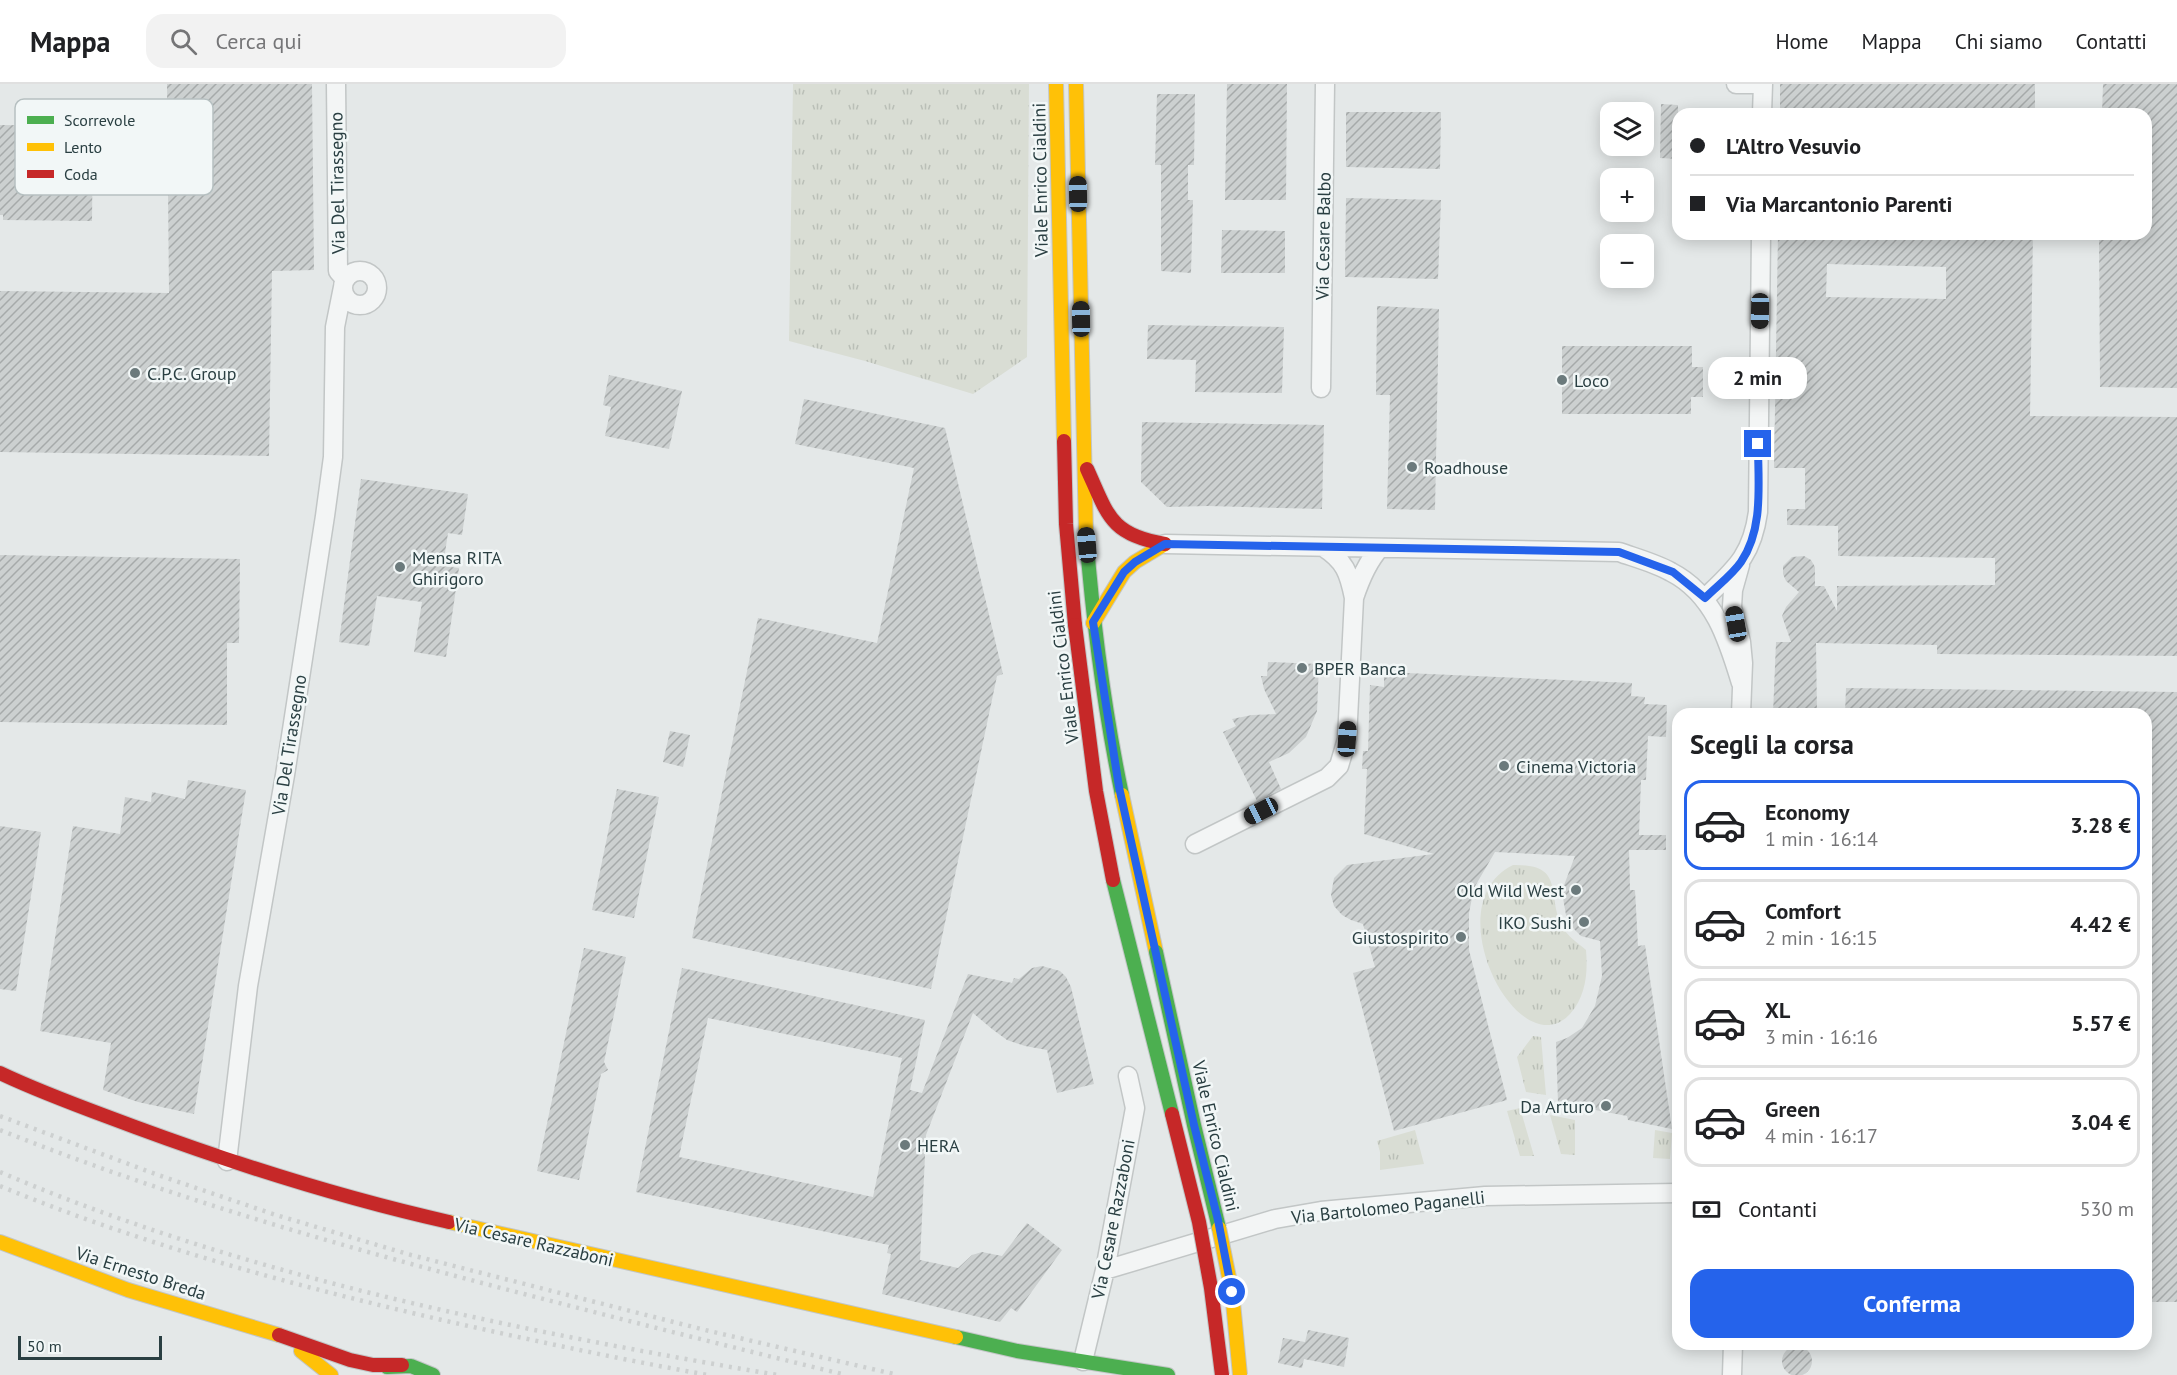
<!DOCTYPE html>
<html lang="it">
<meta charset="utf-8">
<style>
:root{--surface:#fff;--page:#f2f2f2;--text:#202124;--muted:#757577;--line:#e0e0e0;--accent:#2563eb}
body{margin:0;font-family:"PT Sans",sans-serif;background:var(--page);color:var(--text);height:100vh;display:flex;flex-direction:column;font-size:22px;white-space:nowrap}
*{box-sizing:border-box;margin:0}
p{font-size:20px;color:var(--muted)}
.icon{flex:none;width:33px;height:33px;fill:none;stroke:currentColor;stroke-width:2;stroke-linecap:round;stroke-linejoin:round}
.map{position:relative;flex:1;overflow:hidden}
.sheet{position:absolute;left:1672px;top:624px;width:480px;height:642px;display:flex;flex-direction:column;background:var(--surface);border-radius:18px;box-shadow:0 3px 15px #0003}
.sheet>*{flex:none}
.hud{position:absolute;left:1672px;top:24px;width:480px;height:132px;border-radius:18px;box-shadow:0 3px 15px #0003;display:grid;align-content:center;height:132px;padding:0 18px;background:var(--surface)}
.tools{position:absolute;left:1600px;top:18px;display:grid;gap:12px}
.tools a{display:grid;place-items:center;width:54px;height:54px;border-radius:12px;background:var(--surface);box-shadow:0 3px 15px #0003;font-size:30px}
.scale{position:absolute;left:18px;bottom:15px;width:144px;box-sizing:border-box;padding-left:6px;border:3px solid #2a3f42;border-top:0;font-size:16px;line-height:21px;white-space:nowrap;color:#2a3f42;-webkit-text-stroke:4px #f2f7f7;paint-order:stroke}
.end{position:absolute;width:27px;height:27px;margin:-14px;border:8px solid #2563eb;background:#fff;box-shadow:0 0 0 3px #fff}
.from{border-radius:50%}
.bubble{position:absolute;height:42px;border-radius:18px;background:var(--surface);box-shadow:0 3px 15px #0003;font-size:20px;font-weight:800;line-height:42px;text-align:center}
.car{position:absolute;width:18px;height:36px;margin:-18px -9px;border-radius:8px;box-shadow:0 0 4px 2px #0007;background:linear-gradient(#222 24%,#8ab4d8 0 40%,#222 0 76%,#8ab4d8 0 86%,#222 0)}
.hud b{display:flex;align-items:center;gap:21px;height:57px;font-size:22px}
.hud b+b{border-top:2px solid var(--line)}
.hud i{width:15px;height:15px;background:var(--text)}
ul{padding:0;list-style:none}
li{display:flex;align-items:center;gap:18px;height:90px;margin:0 12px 9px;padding:0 6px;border:3px solid var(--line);border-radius:18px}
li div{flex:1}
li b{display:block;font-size:22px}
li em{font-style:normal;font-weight:800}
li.selected{border-color:var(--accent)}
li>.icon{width:54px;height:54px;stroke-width:1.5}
h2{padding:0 18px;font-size:27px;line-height:72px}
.pay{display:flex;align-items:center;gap:15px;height:66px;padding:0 18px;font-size:22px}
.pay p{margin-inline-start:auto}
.action{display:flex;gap:12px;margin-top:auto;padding:12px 18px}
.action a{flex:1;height:69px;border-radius:18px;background:var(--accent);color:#fff;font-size:24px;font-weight:800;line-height:69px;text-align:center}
header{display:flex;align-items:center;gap:36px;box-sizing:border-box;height:84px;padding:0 30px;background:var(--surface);border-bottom:2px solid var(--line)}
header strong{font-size:28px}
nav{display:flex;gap:33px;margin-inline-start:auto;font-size:21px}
.search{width:420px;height:54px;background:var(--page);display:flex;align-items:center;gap:15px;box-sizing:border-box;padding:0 21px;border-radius:18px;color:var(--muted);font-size:22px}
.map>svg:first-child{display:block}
.grass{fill:url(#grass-tufts)}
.building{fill:url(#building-hatch);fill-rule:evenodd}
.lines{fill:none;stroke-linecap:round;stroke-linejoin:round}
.street-casing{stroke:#c2c6c6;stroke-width:21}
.fast-casing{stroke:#c2c6c6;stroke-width:16}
.slow-casing{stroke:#c2c6c6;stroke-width:16}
.jam-casing{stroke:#c2c6c6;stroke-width:16}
.street{stroke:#f3f5f5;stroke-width:18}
.fast{stroke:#4caf50;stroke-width:14}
.slow{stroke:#ffc107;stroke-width:14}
.jam{stroke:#c62828;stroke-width:14}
.rail{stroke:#cdd0d0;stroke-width:4.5;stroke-dasharray:3 6;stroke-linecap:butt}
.fast-bridge-casing{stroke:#c2c6c6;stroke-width:16;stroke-linecap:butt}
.slow-bridge-casing{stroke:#c2c6c6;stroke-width:16;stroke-linecap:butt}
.jam-bridge-casing{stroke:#c2c6c6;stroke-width:16;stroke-linecap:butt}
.fast-bridge{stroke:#4caf50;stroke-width:14}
.slow-bridge{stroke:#ffc107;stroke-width:14}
.jam-bridge{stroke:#c62828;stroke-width:14}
.route{stroke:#2563eb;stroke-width:8}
.poi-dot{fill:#6b7a7c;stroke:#f2f7f7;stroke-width:2}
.labels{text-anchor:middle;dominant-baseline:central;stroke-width:5;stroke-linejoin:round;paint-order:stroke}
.street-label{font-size:18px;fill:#2a3f42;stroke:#f2f7f7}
.poi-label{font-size:18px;fill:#2a3f42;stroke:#f2f7f7;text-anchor:start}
.key{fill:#f2f7f7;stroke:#b6c0c1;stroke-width:1.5}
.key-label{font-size:16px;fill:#2a3f42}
</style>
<header>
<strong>Mappa</strong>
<div class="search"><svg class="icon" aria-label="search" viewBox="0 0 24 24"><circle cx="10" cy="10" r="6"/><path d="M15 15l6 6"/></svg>Cerca qui</div>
<nav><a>Home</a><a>Mappa</a><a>Chi siamo</a><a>Contatti</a></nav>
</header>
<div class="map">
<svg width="2177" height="1291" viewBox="0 0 2177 1291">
<defs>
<pattern id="grass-tufts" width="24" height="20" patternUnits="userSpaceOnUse" patternTransform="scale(1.5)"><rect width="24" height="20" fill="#d9ddd4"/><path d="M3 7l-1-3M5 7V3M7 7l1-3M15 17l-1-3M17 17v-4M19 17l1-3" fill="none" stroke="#babfb7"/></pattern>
<pattern id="building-hatch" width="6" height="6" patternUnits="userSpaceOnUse" patternTransform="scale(1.5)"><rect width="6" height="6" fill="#ccd0d0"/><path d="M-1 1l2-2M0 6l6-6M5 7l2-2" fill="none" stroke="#a6aaaa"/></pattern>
</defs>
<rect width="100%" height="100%" fill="#e4e8e8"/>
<path class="grass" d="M793,0H1029L1027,273L973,310L865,277L789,257Z
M1513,781C1566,780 1546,810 1562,842C1567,852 1578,859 1586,866C1588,889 1586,912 1570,930C1519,985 1433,820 1513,781Z
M1533,952L1541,953L1546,1011L1526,1008L1517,973Z
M1520,1024L1534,1072H1520L1507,1027Z
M1550,1031L1575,1036V1071L1561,1070Z
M1415,1046L1424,1080L1380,1086V1068L1377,1057Z
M1655,1046L1672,1049L1670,1075L1653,1074Z"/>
<path class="building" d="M167,0H312L314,186L272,187L269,372L0,368V207L169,209Z
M1227,0H1287L1286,116H1225Z
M1780,0H2035V30H1780Z
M2103,0H2177V304L2100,303L2099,150H2146V30H2102Z
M1157,10H1195L1194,81H1188V116H1193L1191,189L1161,187V81H1155Z
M1661,20L1678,21V75L1660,74Z
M1346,28H1441L1440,85L1346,83Z
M0,41L93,42L92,137L3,136V131H0Z
M1346,114L1441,116L1438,195L1345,193Z
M1222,146L1285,147V189H1221Z
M1778,150H2033L2030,332L2177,333V572L1937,570V561L1816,559L1817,630H1773L1776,558H1791L1782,532L1786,523L1799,508L1786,497L1783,490V482L1792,473L1804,472L1811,476L1815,483V502H1824L1837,527V502L1995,501V474L1838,472V442L1787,441V425H1805V384H1774ZM1827,180L1946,183V215L1826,213Z
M1377,222L1439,225L1435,426L1387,425L1390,311H1376Z
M1148,241L1284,243L1282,309L1195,308L1196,276L1147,275Z
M1562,262H1692V283H1703V313H1691V330H1562Z
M609,291L682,307L669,365L605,352L611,323L603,321Z
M804,315L945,344L1003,590L997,592L931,905L692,854L758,534L877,559L914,384L795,360Z
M1142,338L1324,341L1322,425L1208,422L1167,423L1141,398Z
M361,395L468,410L462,451L448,449L443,482L459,484L446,573L414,568L422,518L377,512L369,562L339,558Z
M0,471L240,475L239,559H227V641L0,638Z
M1268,578L1319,580L1317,627L1306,653L1289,669L1269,678L1281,705L1257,717L1223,648L1236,642L1232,635L1252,631L1276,630L1264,605L1261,592H1267Z
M1384,588L1632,599L1631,612L1645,613L1644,620L1667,621L1666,653L1648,652L1646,696H1641L1639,751H1666V766H1629L1630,806H1635L1638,862L1645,861L1672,1045L1628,1036L1627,1032L1558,1019L1556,958L1567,954L1582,944L1595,922L1602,892L1600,857L1581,852L1574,845L1566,831L1563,814V804L1575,772L1495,768L1474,804L1469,829V866L1507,1016L1394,1047L1353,889L1375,883L1363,840L1351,836L1342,831L1334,822L1331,811L1334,794L1347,781L1434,770L1364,750L1367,685H1362L1363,667H1368L1370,601L1384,603Z
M1846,604L2177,608V1218H2146V630H1845Z
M670,647L690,651L683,683L663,678Z
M188,696L246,706L194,1030L138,1018L103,1006L111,959L40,947L73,742L120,750L125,713L151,718L152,708L185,715Z
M617,705L659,713L634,834L592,826Z
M0,742L41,748L16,907L0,905Z
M584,864L626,873L604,978L608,986L601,990L579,1096L537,1087Z
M1042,882L1060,887L1066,893L1071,903L1094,1000L1057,1009L1047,966L1025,962L1007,956L992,945L973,929L926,1051L920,1176L958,1184L972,1171L982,1168L1002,1172L1027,1139L1062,1166L1017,1228L1011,1224L1000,1238L882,1210L891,1170L887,1169L889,1161L636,1108L682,884L925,936L910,1006L922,1009L968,890L1012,899L1014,894L1019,895L1032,884ZM708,934L902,974L873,1113L679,1073Z
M1308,1246L1349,1254L1344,1283L1304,1275L1302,1284L1278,1279L1283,1254L1305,1258Z
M1782 1277a15 15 0 1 1 30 0a15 15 0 1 1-30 0Z"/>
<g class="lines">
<g class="street-casing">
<path id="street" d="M336,0L338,187L345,195
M1736,0H1763
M1762,30L1763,0
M343 204a17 17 0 1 1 34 0a17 17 0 1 1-34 0Z
M1321,304L1325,0
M1165,460L1619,468C1636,474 1655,479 1671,488C1714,510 1728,556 1741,599
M1323,463C1345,477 1349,489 1354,514
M1740,481L1733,506L1732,523L1741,558L1743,579L1741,630
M1705,514C1735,485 1752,472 1758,428L1761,150
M1195,760L1327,694L1339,682L1347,655L1354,514C1360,496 1367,478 1380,464
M227,1077L248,902L285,691L325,432L333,373L335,243L343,203
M1105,1186L1275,1135L1321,1127L1485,1112L1678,1109
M1083,1277L1105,1186L1135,1024L1128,992
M1732,1291L1733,1260"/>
</g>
<g class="fast-casing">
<path id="fast" d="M1086,450C1093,538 1104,625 1122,711
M956,1253L1017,1267L1168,1291
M387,1283L411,1282L433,1291"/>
</g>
<g class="slow-casing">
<path id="slow" d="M1056,0L1064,357
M1076,0L1086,450
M1093,539L1124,488L1135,478L1165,460
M1122,711L1156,868
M449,1138L956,1253
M0,1158L128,1206L279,1251
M301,1267L331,1291"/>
</g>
<g class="jam-casing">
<path id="jam" d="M1064,357L1066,440L1075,541
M1087,385C1108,431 1110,451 1165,460
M0,989C44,1010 90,1026 135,1043C238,1081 342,1114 449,1138
M279,1251L350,1276L373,1281H402"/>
</g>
<use href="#street" class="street"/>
<use href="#fast" class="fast"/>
<use href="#slow" class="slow"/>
<use href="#jam" class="jam"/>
<path class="rail" d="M0,1032L158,1091L276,1131L411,1171L705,1246L898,1291
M0,1046C171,1114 347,1164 524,1210C632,1238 739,1265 846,1291
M0,1088C246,1193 515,1246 777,1291
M0,1102C143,1161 292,1201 442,1236C530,1256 619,1275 708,1291"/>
<g class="fast-bridge-casing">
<path id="fast-bridge" d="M1113,796L1172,1030
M1156,868L1194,1041L1219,1144"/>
</g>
<g class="slow-bridge-casing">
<path id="slow-bridge" d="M1219,1144L1232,1208L1240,1291"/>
</g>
<g class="jam-bridge-casing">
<path id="jam-bridge" d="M1075,541L1096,707L1113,796
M1172,1030L1199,1138L1211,1204L1222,1291"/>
</g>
<use href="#fast-bridge" class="fast-bridge"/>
<use href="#slow-bridge" class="slow-bridge"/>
<use href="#jam-bridge" class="jam-bridge"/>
</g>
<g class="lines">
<path class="route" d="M1232,1208L1218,1136L1194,1041L1119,703L1093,538L1124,488L1135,478L1165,460L1619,468L1673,488L1705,514C1717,502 1732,491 1741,478C1764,444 1758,399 1758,360"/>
</g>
<g class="poi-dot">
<circle cx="135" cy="289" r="6"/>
<circle cx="1562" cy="296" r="6"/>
<circle cx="1412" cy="383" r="6"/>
<circle cx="400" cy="483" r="6"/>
<circle cx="1302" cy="584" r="6"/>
<circle cx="1504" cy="682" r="6"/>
<circle cx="1576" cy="806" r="6"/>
<circle cx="1584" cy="838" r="6"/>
<circle cx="1461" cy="853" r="6"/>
<circle cx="1606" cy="1022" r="6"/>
<circle cx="905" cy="1061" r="6"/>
</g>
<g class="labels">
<g class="street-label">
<text transform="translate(1040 96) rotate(-91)">Viale Enrico Cialdini</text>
<text transform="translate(337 99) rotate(-91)">Via Del Tirassegno</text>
<text transform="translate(1323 152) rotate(-89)">Via Cesare Balbo</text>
<text transform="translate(1063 583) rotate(-97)">Viale Enrico Cialdini</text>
<text transform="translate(289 661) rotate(-81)">Via Del Tirassegno</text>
<text transform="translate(1216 1052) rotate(77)">Viale Enrico Cialdini</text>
<text transform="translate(1388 1123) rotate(-6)">Via Bartolomeo Paganelli</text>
<text transform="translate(1113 1135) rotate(-79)">Via Cesare Razzaboni</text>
<text transform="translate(534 1158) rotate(13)">Via Cesare Razzaboni</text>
<text transform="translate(141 1189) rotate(18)">Via Ernesto Breda</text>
</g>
<g class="poi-label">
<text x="147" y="289">C.P.C. Group</text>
<text x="1574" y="296">Loco</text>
<text x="1424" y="383">Roadhouse</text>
<text x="412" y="473">Mensa RITA<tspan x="412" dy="21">Ghirigoro</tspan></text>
<text x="1314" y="584">BPER Banca</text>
<text x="1516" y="682">Cinema Victoria</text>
<text x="1564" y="806" text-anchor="end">Old Wild West</text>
<text x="1572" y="838" text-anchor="end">IKO Sushi</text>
<text x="1449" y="853" text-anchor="end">Giustospirito</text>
<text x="1594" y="1022" text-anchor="end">Da Arturo</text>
<text x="917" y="1061">HERA</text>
</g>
</g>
<rect x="15" y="15" width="198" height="96" rx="9" class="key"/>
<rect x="27" y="32" width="27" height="8" fill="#4caf50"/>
<rect x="27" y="59" width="27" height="8" fill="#ffc107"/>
<rect x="27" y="86" width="27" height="8" fill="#c62828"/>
<g class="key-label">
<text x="64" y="42">Scorrevole</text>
<text x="64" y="69">Lento</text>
<text x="64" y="96">Coda</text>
</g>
</svg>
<div class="tools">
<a><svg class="icon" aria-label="layers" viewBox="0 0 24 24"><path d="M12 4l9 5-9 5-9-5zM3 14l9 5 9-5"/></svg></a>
<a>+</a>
<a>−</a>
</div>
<div class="scale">50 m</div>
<i class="end from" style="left:1232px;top:1208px"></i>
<i class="end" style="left:1758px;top:360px"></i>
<div class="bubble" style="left:1708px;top:273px;width:99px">2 min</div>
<i class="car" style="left:1078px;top:110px;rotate:359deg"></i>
<i class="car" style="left:1760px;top:227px;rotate:181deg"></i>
<i class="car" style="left:1081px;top:235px;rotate:359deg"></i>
<i class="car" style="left:1087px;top:461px;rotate:355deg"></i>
<i class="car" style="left:1736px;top:540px;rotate:350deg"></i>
<i class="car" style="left:1347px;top:655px;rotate:4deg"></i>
<i class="car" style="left:1261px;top:727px;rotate:243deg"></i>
<div class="hud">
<b><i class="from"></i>L'Altro Vesuvio</b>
<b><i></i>Via Marcantonio Parenti</b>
</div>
<section class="sheet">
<h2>Scegli la corsa</h2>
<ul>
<li class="selected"><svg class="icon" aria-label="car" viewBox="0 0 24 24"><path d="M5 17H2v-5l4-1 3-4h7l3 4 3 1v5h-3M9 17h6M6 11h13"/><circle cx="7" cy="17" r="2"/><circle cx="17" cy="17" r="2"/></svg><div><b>Economy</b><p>1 min · 16:14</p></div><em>3.28 €</em></li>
<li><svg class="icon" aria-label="car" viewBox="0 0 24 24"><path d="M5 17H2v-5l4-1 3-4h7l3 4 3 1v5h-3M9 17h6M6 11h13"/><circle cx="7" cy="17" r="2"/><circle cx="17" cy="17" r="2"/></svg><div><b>Comfort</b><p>2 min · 16:15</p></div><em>4.42 €</em></li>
<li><svg class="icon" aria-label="car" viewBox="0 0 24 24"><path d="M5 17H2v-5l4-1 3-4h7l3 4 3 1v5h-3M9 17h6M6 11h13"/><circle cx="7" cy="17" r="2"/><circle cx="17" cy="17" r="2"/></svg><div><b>XL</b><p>3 min · 16:16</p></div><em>5.57 €</em></li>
<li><svg class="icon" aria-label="car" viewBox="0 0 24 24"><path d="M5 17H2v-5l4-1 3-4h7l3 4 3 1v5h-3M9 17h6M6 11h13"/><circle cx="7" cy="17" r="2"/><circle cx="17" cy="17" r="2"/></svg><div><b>Green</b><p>4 min · 16:17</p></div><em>3.04 €</em></li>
</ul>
<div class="pay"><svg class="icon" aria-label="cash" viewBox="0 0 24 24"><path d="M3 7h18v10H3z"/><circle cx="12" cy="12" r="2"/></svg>Contanti<p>530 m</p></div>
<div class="action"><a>Conferma</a></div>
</section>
</div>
